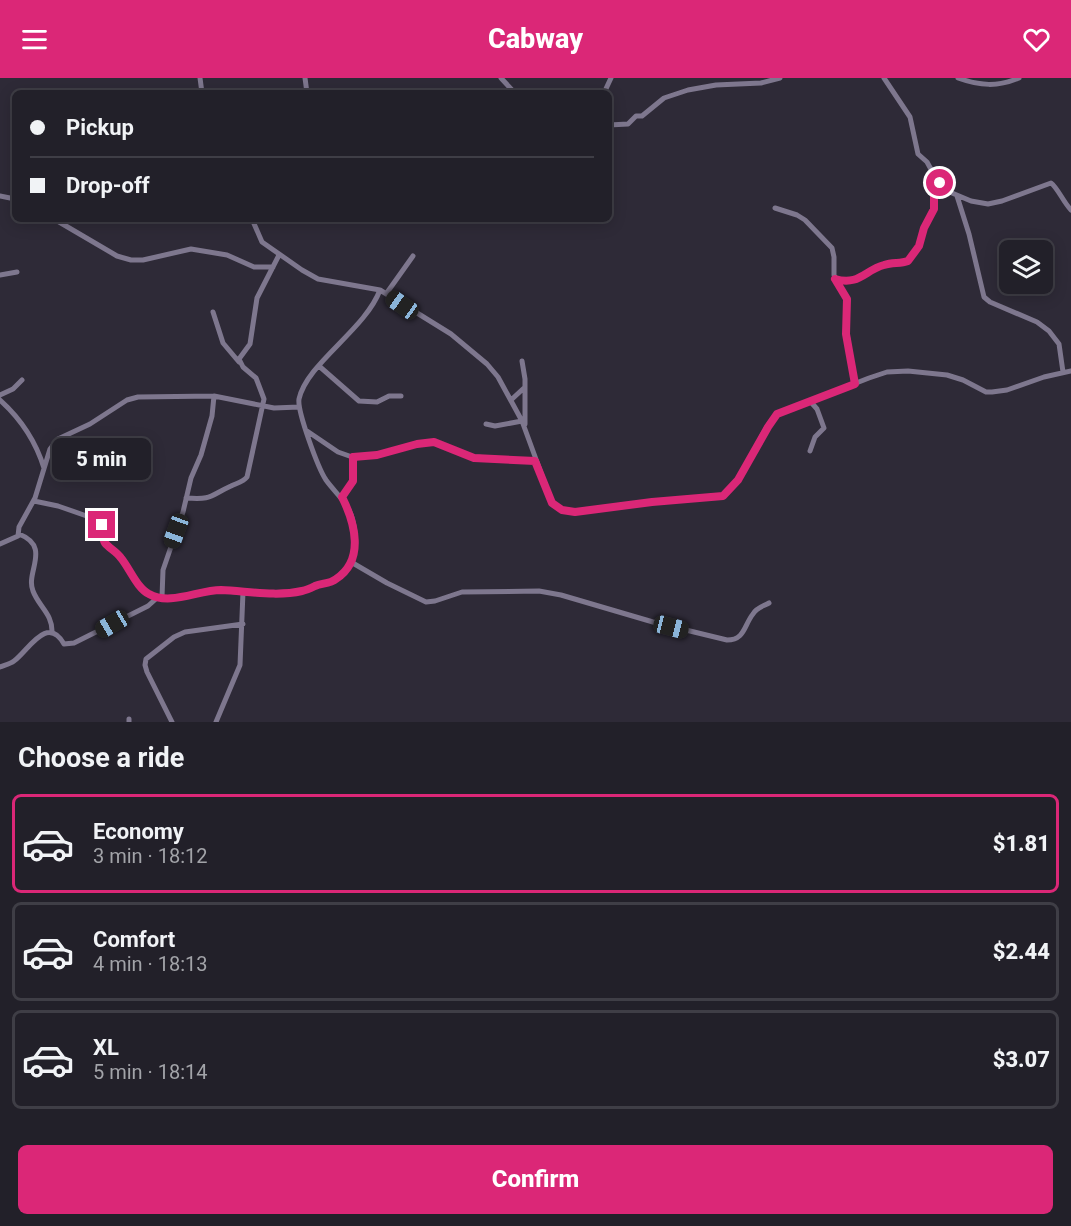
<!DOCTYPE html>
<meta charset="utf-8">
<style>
:root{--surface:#222029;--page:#2a2831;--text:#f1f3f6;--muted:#a2a3a8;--line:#3f3e46;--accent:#db2777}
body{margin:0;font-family:Roboto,sans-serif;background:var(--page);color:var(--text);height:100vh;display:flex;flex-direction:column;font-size:22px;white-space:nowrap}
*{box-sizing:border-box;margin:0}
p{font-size:20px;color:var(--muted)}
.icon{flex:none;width:33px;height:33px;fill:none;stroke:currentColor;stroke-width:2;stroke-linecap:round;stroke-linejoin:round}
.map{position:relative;height:644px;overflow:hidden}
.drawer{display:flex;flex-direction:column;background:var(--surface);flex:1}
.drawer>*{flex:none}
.guide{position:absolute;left:12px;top:12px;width:600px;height:132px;border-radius:9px;box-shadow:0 3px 15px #0003,0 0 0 2px var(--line);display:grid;align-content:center;height:132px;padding:0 18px;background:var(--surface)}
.controls{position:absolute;left:999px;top:162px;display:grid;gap:12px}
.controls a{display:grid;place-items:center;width:54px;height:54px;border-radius:9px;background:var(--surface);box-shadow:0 3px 15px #0003,0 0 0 2px var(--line);font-size:30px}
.end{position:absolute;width:27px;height:27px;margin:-14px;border:8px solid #db2777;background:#fff;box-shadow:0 0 0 3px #fff}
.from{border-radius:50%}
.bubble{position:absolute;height:42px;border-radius:9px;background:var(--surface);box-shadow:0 3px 15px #0003,0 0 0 2px var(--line);font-size:20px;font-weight:800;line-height:42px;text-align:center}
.car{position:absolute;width:18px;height:36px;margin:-18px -9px;border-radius:8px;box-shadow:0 0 4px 2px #0007;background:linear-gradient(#222 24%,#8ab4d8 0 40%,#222 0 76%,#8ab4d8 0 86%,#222 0)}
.guide b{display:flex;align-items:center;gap:21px;height:57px;font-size:22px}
.guide b+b{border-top:2px solid var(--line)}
.guide i{width:15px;height:15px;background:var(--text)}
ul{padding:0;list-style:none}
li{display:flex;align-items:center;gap:18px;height:99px;margin:0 12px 9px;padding:0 6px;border:3px solid var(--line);border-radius:9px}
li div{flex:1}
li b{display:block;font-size:22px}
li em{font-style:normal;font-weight:800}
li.selected{border-color:var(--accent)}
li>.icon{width:54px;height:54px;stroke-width:1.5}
h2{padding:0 18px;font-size:27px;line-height:72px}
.cta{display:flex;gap:12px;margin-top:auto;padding:12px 18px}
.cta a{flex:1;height:69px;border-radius:9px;background:var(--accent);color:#fff;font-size:24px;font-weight:800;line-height:69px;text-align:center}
header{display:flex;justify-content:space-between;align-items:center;height:78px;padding:0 18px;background:var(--accent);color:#fff;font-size:27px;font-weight:800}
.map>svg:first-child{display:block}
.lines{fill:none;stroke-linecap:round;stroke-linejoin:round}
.street{stroke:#7e778e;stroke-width:5}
.route{stroke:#db2777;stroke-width:8}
</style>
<header><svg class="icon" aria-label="menu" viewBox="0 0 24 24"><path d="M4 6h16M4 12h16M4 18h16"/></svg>Cabway<svg class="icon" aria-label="heart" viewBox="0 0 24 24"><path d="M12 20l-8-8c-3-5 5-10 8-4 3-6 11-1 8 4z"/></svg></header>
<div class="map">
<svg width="1071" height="644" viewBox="0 0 1071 644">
<rect width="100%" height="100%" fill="#2e2a37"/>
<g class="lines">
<path class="street" d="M200,0L202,15
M305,0L307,15
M501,0L512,12L519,15
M884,0L910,39L918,76L927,84L938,104L952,115L971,123L988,126L1002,123L1051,105C1057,109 1064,125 1071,132
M958,0C980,8 998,9 1019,0
M604,15L611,0
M609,47L628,46L636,38H642L664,20L688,12L716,7L761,5L780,0
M0,118L15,121
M957,118L969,156L984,219L990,224L1037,244L1049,253L1059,266L1063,294
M775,130L797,137L805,142L832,170L834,179V197L847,221V256L855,306
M54,141L117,178L131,182H143L191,171L227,177L254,189H273
M252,141L262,164L302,192L318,201L380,212L451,256L487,286L498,299L522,343L552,425L562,432L575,434L653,424L723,418C750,398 754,360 777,336L869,300L887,294L908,293L947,297L963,302L986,314H992L1007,312L1044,299L1071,293
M0,197L17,194
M836,202C857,208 866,192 885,187C893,184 900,186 908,183L919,168L924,150L934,131V119L940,105
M386,216L413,178
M213,234L223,265L239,284
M522,283L525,301V346
M319,288L359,323L377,324L389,318H401
M0,317L13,311L22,302
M0,322C20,340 36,364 44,390
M511,322L524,310
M810,323L817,331L824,350L815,359L810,373
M486,346L495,348L522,343
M307,353L338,374L355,380L385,375L417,366L434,364L474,379L535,383
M342,419L353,404V379
M186,420C213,422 209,418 231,408C237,405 243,404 247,399L264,321L256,300L243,289L239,281L250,266L257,220L279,177
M34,423L58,428L98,442L102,447L105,464L119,478L143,512C163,531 202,510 226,513C248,515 283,519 304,513C308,512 312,509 316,508C322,505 328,505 333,503C355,493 358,463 353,443C349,425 336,416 326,402C318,390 297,333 299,321C307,285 365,252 380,212
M19,456C52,469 25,494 33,513C39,529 53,536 52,555
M0,466L18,458L19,449L35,420L50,371L58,361L90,346L127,322L138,319L214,318L274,330L299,329
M351,484L387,505L426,524L435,523L462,514L539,513L561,517L653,544L727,562C745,562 744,547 753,536C756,530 764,528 769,525
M162,519L163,492L183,434L191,400L201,377L212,338L214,318
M0,589C5,587 10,586 14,583C28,573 47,536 64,566L74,565L148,528L158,519
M129,641V644
M172,644L147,594L145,587L146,581L174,559L185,554L243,546
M216,644L240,587L243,514"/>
</g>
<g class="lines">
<path class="route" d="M102,447C103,452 102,460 105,465C109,470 117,474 121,480C130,491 137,510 149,516C170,528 198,512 221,512C247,513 276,519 302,513C307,512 311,510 315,508C322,505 330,506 336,501C365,482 355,445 342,419L353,403V379L377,377L417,366L434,364L474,380L535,383L552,425L562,432L575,434L652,424L723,418L738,402L768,349L777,336L855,306L846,256L847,221L835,201C859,208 865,192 884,187C893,184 900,186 908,183L919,168L924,150L934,131V119L940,105"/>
</g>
</svg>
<div class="controls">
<a><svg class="icon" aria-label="layers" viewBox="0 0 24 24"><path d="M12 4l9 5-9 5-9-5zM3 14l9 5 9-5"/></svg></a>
</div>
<i class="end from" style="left:940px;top:105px"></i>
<i class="end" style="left:102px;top:447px"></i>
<div class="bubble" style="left:52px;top:360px;width:99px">5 min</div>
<i class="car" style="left:402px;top:227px;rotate:305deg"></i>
<i class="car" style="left:176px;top:453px;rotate:200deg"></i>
<i class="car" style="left:112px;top:546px;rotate:240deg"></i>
<i class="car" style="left:671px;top:549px;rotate:104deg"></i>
<div class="guide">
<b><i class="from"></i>Pickup</b>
<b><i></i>Drop-off</b>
</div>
</div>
<section class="drawer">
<h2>Choose a ride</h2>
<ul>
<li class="selected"><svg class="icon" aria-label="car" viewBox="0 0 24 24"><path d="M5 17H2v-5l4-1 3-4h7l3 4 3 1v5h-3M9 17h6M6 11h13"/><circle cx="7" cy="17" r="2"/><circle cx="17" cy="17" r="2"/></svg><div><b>Economy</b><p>3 min · 18:12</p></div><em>$1.81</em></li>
<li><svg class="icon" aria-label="car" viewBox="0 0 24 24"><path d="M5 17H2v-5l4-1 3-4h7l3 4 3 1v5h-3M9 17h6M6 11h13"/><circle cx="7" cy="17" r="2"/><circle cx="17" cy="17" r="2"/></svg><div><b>Comfort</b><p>4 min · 18:13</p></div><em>$2.44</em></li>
<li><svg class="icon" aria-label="car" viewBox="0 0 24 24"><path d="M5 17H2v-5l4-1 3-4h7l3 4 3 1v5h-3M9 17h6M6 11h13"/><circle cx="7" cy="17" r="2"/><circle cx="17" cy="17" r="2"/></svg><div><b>XL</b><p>5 min · 18:14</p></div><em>$3.07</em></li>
</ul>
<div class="cta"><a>Confirm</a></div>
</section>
